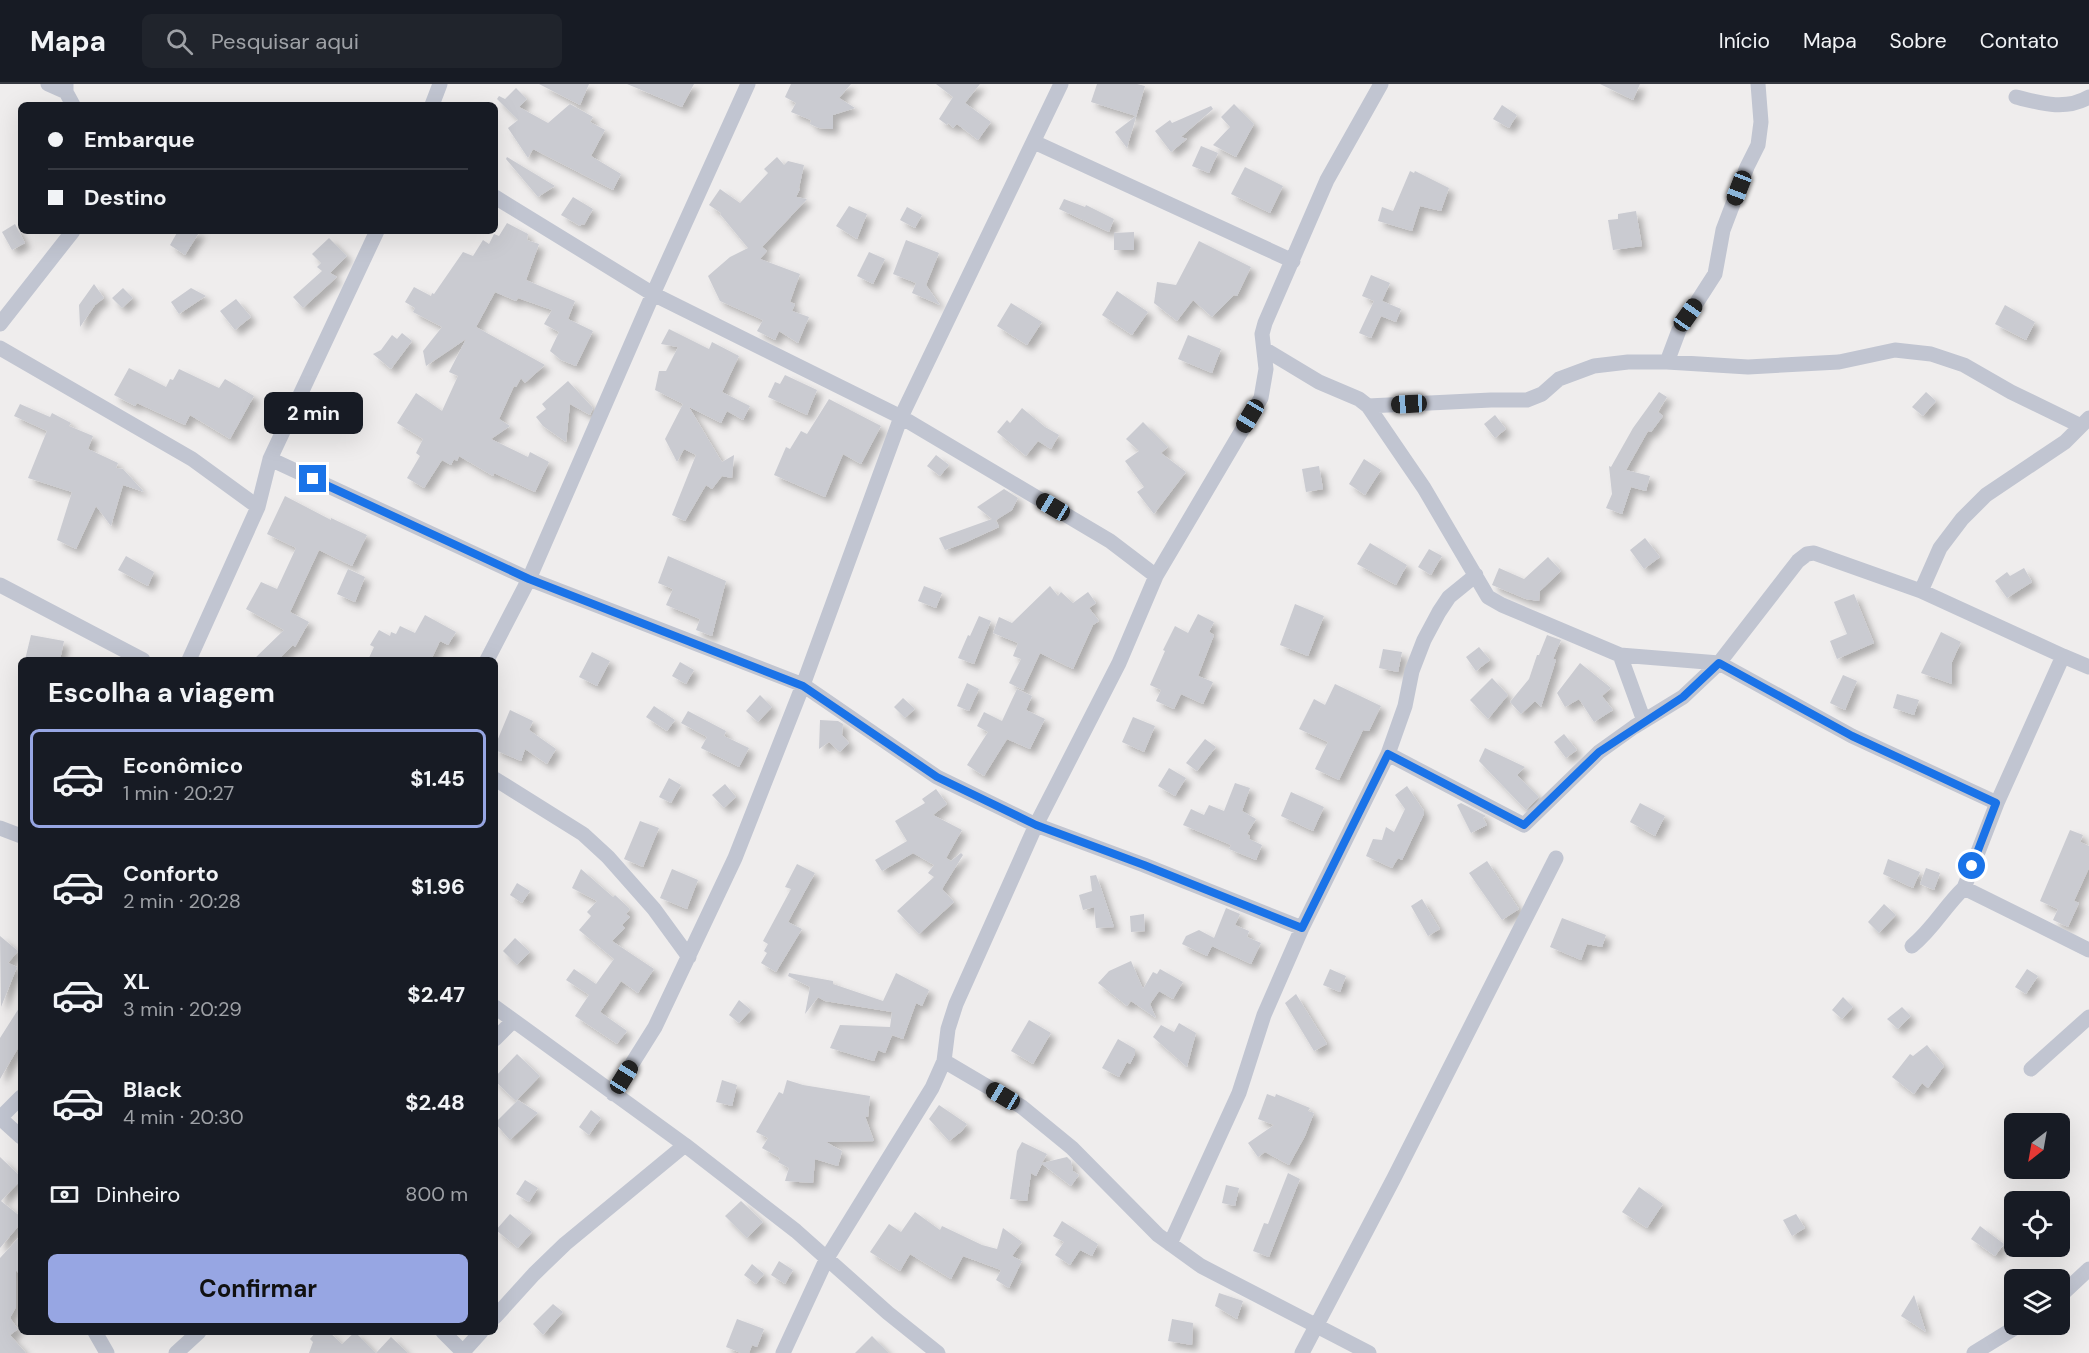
<!DOCTYPE html>
<html lang="pt">
<meta charset="utf-8">
<style>
:root{--surface:#171b24;--page:#20242c;--text:#f1f3f6;--muted:#9ea1a6;--line:#363941;--accent:#97a6e3}
body{margin:0;font-family:"DM Sans",sans-serif;background:var(--page);color:var(--text);height:100vh;display:flex;flex-direction:column;font-size:22px;white-space:nowrap}
*{box-sizing:border-box;margin:0}
p{font-size:20px;color:var(--muted)}
.icon{flex:none;width:33px;height:33px;fill:none;stroke:currentColor;stroke-width:2;stroke-linecap:round;stroke-linejoin:round}
.map{position:relative;flex:1;overflow:hidden}
.panel{position:absolute;left:18px;top:573px;width:480px;height:678px;display:flex;flex-direction:column;background:var(--surface);border-radius:9px;box-shadow:0 6px 24px #0002}
.panel>*{flex:none}
.banner{position:absolute;left:18px;top:18px;width:480px;height:132px;border-radius:9px;box-shadow:0 6px 24px #0002;display:grid;align-content:center;height:132px;padding:0 30px;background:var(--surface)}
.needle{width:39px;rotate:211deg}
.buttons{position:absolute;left:2004px;top:1029px;display:grid;gap:12px}
.buttons a{display:grid;place-items:center;width:66px;height:66px;border-radius:9px;background:var(--surface);box-shadow:0 6px 24px #0002;font-size:30px}
.end{position:absolute;width:27px;height:27px;margin:-14px;border:8px solid #1a73e8;background:#fff;box-shadow:0 0 0 3px #fff}
.from{border-radius:50%}
.bubble{position:absolute;height:42px;border-radius:9px;background:var(--surface);box-shadow:0 6px 24px #0002;font-size:20px;font-weight:700;line-height:42px;text-align:center}
.car{position:absolute;width:18px;height:36px;margin:-18px -9px;border-radius:8px;box-shadow:0 0 4px 2px #0007;background:linear-gradient(#222 24%,#8ab4d8 0 40%,#222 0 76%,#8ab4d8 0 86%,#222 0)}
.banner b{display:flex;align-items:center;gap:21px;height:57px;font-size:22px}
.banner b+b{border-top:2px solid var(--line)}
.banner i{width:15px;height:15px;background:var(--text)}
ul{padding:0;list-style:none}
li{display:flex;align-items:center;gap:18px;height:99px;margin:0 12px 9px;padding:0 18px;border:3px solid transparent;border-radius:9px}
li div{flex:1}
li b{display:block;font-size:22px}
li em{font-style:normal;font-weight:700}
li.current{border-color:var(--accent)}
li>.icon{width:54px;height:54px;stroke-width:1.5}
h2{padding:0 30px;font-size:27px;line-height:72px}
.pay{display:flex;align-items:center;gap:15px;height:66px;padding:0 30px;font-size:22px}
.pay p{margin-inline-start:auto}
.cta{display:flex;gap:12px;margin-top:auto;padding:12px 30px}
.cta a{flex:1;height:69px;border-radius:9px;background:var(--accent);color:#111;font-size:24px;font-weight:700;line-height:69px;text-align:center}
header{display:flex;align-items:center;gap:36px;box-sizing:border-box;height:84px;padding:0 30px;background:var(--surface);border-bottom:2px solid var(--line)}
header strong{font-size:28px}
nav{display:flex;gap:33px;margin-inline-start:auto;font-size:21px}
.search{width:420px;height:54px;background:var(--page);display:flex;align-items:center;gap:15px;box-sizing:border-box;padding:0 21px;border-radius:9px;color:var(--muted);font-size:22px}
.map>svg:first-child{display:block}
.building{fill:#cacbd1;filter:url(#shadow)}
.lines{fill:none;stroke-linecap:round;stroke-linejoin:round}
.street{stroke:#c1c5d1;stroke-width:15}
.route{stroke:#1a73e8;stroke-width:8}
</style>
<header>
<strong>Mapa</strong>
<div class="search"><svg class="icon" aria-label="search" viewBox="0 0 24 24"><circle cx="10" cy="10" r="6"/><path d="M15 15l6 6"/></svg>Pesquisar aqui</div>
<nav><a>Início</a><a>Mapa</a><a>Sobre</a><a>Contato</a></nav>
</header>
<div class="map">
<svg width="2089" height="1269" viewBox="0 0 2089 1269">
<defs>
<filter id="shadow"><feDropShadow dx="5.5" dy="5.5" stdDeviation="3" flood-color="#0004"/></filter>
</defs>
<rect width="100%" height="100%" fill="#efeded"/>
<path class="building" d="M539,0H589L580,21Z
M627,0H694L682,23Z
M791,0H851L839,14L855,24L833,31V45L819,44L810,40L811,36L791,28L796,19L785,13Z
M936,0H980L965,19L991,38L978,56L957,40L953,44L948,39L947,41L939,35L953,13Z
M1097,0H1137L1145,2L1127,64L1115,48L1136,32L1091,18Z
M1600,0H1640L1633,16Z
M516,4L527,15L519,23L548,39L570,20L593,33L590,38L605,46L591,72L621,90L613,106L533,65L528,74L508,44L518,36L497,15L499,12L505,15Z
M1234,20L1254,40L1236,73L1213,61L1230,43L1221,33Z
M1502,21L1517,31L1509,44L1493,35Z
M1211,22L1213,25L1181,53L1187,55L1171,68L1155,47L1170,36L1172,39Z
M1201,62L1218,69L1209,89L1192,82Z
M507,73L555,102L538,113L506,75Z
M777,73L784,81L788,77L804,81L799,104L800,105L796,113L807,115L762,163L767,167L760,175L800,190L790,218L795,220L792,227L809,233L798,259L779,247L775,256L757,247L763,236L720,217L708,192L730,173L748,164L720,130L721,129L709,121L720,105L740,119L768,89L764,85Z
M1245,83L1283,102L1270,129L1231,110Z
M1410,87L1414,89L1415,87L1449,104L1441,127L1420,122L1412,147L1378,137L1382,123L1393,127Z
M573,113L593,125L584,141L582,140L580,142L561,131Z
M1064,115L1085,123L1086,121L1114,135L1109,148L1059,125Z
M849,122L867,130L857,155L836,142Z
M907,123L922,131L915,144L900,136Z
M1636,127L1642,162L1613,166L1608,136L1618,135V130Z
M507,139L528,150L527,156L539,160L526,196L575,217L568,235L593,247L576,282L561,276L550,267L559,248L544,240L552,226L518,214L516,217L495,208L476,243L545,281L525,299L521,294L516,303L514,302L499,335L510,342L491,355L528,373L530,368L549,378L535,408L494,389L493,392L459,372L457,377L454,375L451,381L442,376L424,404L407,394L420,372L416,369L423,355L397,339L416,309L442,327L458,292L449,288L466,255L426,282L423,267L442,243L413,228L415,224L405,218L414,203L431,212L432,209L434,210L463,168L473,172L483,156L489,160L494,150L499,152Z
M15,140L25,159L12,166L2,148Z
M178,147H200L185,171L170,161Z
M1134,148V166H1114V149Z
M329,154L347,172L330,189L337,193L303,224L293,213L322,187L317,183L321,179L312,170Z
M906,156L939,169L926,201L940,221L912,209L916,199L893,190Z
M1199,157L1251,183L1237,212L1234,211L1212,233L1193,216L1177,237L1154,219L1157,198L1176,201Z
M869,168L885,175L873,200L857,192Z
M1371,191L1390,199L1382,217L1401,225L1396,238L1381,232L1371,254L1359,249L1374,217L1362,212Z
M94,200L104,214L95,221L80,243L79,221Z
M123,204L133,214L122,224L112,214Z
M191,204L206,212L179,230L171,218Z
M1117,207L1148,228L1132,251L1102,231Z
M236,215L251,233L235,246L220,227Z
M1011,219L1042,238L1027,261L997,242Z
M2005,221L2035,238L2026,256L1995,240Z
M669,245L709,265L712,258L739,272L722,308L750,322L743,336L727,327L721,339L689,323L722,378L734,371L732,394L722,392L712,405L706,401L685,437L672,431L696,371L684,365L677,378L665,355L683,320L655,306L659,287H666L678,263L661,260Z
M402,249L412,257L391,285L373,270L381,266L392,251L397,255Z
M1188,251L1221,265L1212,289L1178,275Z
M129,284L166,303L170,295L173,296L179,285L219,304L225,295L254,312L230,355L190,331L185,341L137,319L135,322L114,311Z
M785,291L817,306L807,331L768,313L775,298L780,300Z
M568,297L593,324L590,331L570,320L566,358L543,342L536,333L546,325L542,320Z
M1659,308L1667,313L1658,328L1663,332L1651,348L1648,347L1626,386L1650,392L1646,407L1631,403L1622,430L1606,424L1612,410L1609,382L1611,383L1633,344Z
M1926,308L1936,317L1923,332L1912,323Z
M829,315L881,342L861,380L843,370L825,413L774,391L786,363L790,365L801,347L807,350Z
M20,320L50,333L52,329L71,339L69,342L93,352L88,365L118,379L116,384L123,385L144,408L123,401L111,442L96,422L76,465L57,456L72,408L28,394L47,347L14,332Z
M1022,324L1045,343L1059,351L1051,365L1038,357L1026,372L997,348L1007,336L1010,339Z
M1495,331L1506,345L1495,354L1484,340Z
M1143,338L1168,363L1161,369L1186,388L1154,430L1137,408L1144,403L1125,377L1139,367L1126,355Z
M936,371L949,381L940,392L927,382Z
M1364,375L1381,386L1365,411L1349,400Z
M1319,382L1323,405L1306,408L1302,385Z
M1004,405L1018,414L1012,426L996,436L999,443L962,460L945,466L939,454L992,435L977,423Z
M285,412L331,436V434L367,451L352,482L319,466L290,528L309,538L295,563L293,561L278,576H253L284,546L246,525L261,498L277,505L296,464L267,450Z
M1645,454L1660,473L1644,485L1630,466Z
M1370,459L1407,481L1396,501L1357,480Z
M1429,465L1442,472L1431,491L1418,483Z
M126,472L154,488L148,502L118,486Z
M668,472L726,497L712,552L696,546L700,535L666,521L673,505L658,499Z
M1548,473L1561,487L1540,507L1539,517L1526,515L1492,501L1499,484L1524,495Z
M2024,484L2032,498L2007,514L1995,497L2007,488L2010,492Z
M348,485L365,493L355,518L337,510Z
M924,502L942,509L936,524L918,517Z
M1050,502L1058,512L1061,508L1073,519L1088,508L1096,519L1089,524L1099,537L1093,541L1073,585L1040,569L1023,606L1009,599L1021,575L1013,572L1018,559L993,549L999,533L1012,539Z
M1854,510L1874,559L1837,575L1830,557L1847,550L1834,518Z
M1295,520L1324,532L1308,572L1280,561Z
M1198,530L1214,538L1209,548L1214,551L1198,592L1213,598L1203,620L1181,610L1174,625L1156,617L1161,606L1150,601L1165,567L1163,566L1175,542L1188,549Z
M425,531L456,548L448,561L440,557L431,576H368L374,563L370,561L379,546L390,552L391,548L396,550L400,542L415,549Z
M979,532L991,537L974,580L958,574L968,551L970,552Z
M1941,548L1961,558L1952,578V600L1921,589Z
M31,551L64,557L60,576H25Z
M1547,551L1561,556L1553,575L1556,576L1541,623L1535,617L1521,630L1510,618L1529,595L1537,571H1539Z
M1479,563L1490,576L1476,587L1466,573Z
M1383,565L1402,568L1398,588L1379,584Z
M592,568L610,577L597,602L579,593Z
M680,578L694,586L686,600L672,592Z
M1580,579L1611,604L1602,612L1613,626L1594,638L1579,615L1565,623L1557,609Z
M1843,591L1857,597L1845,626L1830,619Z
M1492,594L1508,611L1488,635L1470,616Z
M967,599L979,605L969,627L957,622Z
M1335,600L1381,622L1369,647L1363,646L1339,696L1315,685L1328,658L1299,645L1314,615L1325,621Z
M1017,605L1032,612L1026,626L1045,635L1030,665L1007,655L984,692L967,681L988,648L977,642L984,628L1002,637Z
M1897,610L1919,616L1914,631L1893,624Z
M760,611L772,623L758,638L746,627Z
M903,614L915,625L905,634L894,623Z
M654,622L675,636L667,647L646,633Z
M510,626L533,637L529,646L556,665L547,680L525,665L521,677L495,666V662Z
M688,627L726,647L724,652L749,664L739,683L701,664L707,653L681,639Z
M1133,633L1155,642L1144,668L1122,658Z
M820,636L838,637L843,640L842,651L849,659L840,668L829,658L819,665Z
M1564,650L1577,666L1566,674L1554,658Z
M1205,655L1216,663L1197,687L1186,679Z
M1485,664L1525,683L1517,691L1539,713L1526,726L1479,677Z
M1169,684L1186,694L1175,712L1158,702Z
M669,694L681,701L671,719L659,713Z
M1235,699L1250,704L1242,727L1256,735L1247,750L1250,752L1249,755L1262,761L1256,776L1229,765L1231,761L1183,741L1191,725L1204,731L1209,721L1224,727Z
M725,700L736,713L724,724L712,711Z
M1407,702L1424,727V730L1402,776L1398,774L1392,784L1366,772L1373,755L1382,756L1386,743L1394,748L1405,725L1395,711Z
M936,705L947,720L933,731L962,746L946,774L951,777L961,769L963,771L942,805L954,818L919,850L897,827L934,793L928,789L934,781L913,769L882,787L875,776L907,757L895,737L925,719L922,715Z
M1291,708L1324,723L1313,747L1281,732Z
M1461,719L1486,732L1483,734L1487,741L1471,749L1457,721Z
M1640,719L1665,732L1655,752L1630,738Z
M640,737L659,744L643,783L624,775Z
M2070,746L2083,751L2080,758L2089,762V784L2074,817L2079,819L2068,843L2053,836L2058,825L2040,817Z
M1888,775L1920,788L1913,804L1883,790Z
M1487,777L1519,825L1502,836L1469,789Z
M797,780L815,789L788,838L802,845L776,888L761,879L767,869L764,867L768,860L763,857L791,805L785,803Z
M1926,784L1940,789L1934,806L1920,800Z
M581,785L613,813L615,811L630,825L626,830L630,833L622,841L625,844L612,857L654,885L638,909L621,897L600,928L627,947L617,960L575,932L589,911L566,896L574,885L596,900L614,875L579,846L591,832L587,828L597,817L572,804Z
M672,785L698,796L687,825L660,814Z
M1096,791L1101,804L1114,843L1096,844L1094,823L1083,826L1079,811L1092,807L1090,792Z
M517,799L530,807L522,819L510,811Z
M1422,815L1440,845L1428,852L1411,822Z
M1884,820L1896,831L1879,849L1868,838Z
M1226,824L1240,830L1235,841L1249,847L1247,853L1261,859L1251,880L1212,862L1207,872L1182,860L1186,852L1199,846L1214,854Z
M1144,830L1145,847L1131,848L1130,832Z
M1562,834L1606,851L1602,863L1587,860L1581,876L1550,863Z
M0,852L18,867L8,879L17,883L1,923Z
M515,854L530,868L517,881L503,867Z
M1131,877L1143,905L1153,888L1157,890L1160,885L1183,898L1173,915L1159,907L1150,920L1156,934L1131,917L1127,922L1098,899L1109,887Z
M1330,885L1346,892L1340,908L1323,901Z
M2027,885L2038,892L2026,910L2015,903Z
M789,889L833,897V900L883,917L896,889L929,906L922,922L916,919L903,955L892,951L885,969L878,966L874,977L830,964L840,941L890,943L892,928L825,917L818,913L805,930L810,903L788,892Z
M1296,910L1327,960L1314,967L1285,919Z
M1843,913L1853,923L1842,935L1832,926Z
M739,916L751,926L739,939L729,931Z
M21,921V959L0,995V954Z
M1902,923L1911,932L1898,945L1887,935Z
M1029,936L1051,949L1033,980L1011,967Z
M1179,939L1196,949L1187,983L1153,953L1161,941L1174,948Z
M1118,955L1135,965V970L1130,980L1127,978L1119,993L1102,984Z
M1927,961L1944,982L1928,1004L1922,999L1914,1010L1892,993L1910,970L1913,972Z
M517,970L540,992L516,1017L495,997V993Z
M722,996L737,1001L732,1022L716,1018Z
M787,996L803,1001L870,1012L868,1033L865,1032L874,1057L826,1058L842,1067L838,1082L815,1075L813,1099L785,1097L789,1084L778,1078L780,1074L762,1064L768,1054L756,1048L779,1008L783,1010Z
M1267,1010L1275,1013L1276,1010L1310,1024L1308,1027L1314,1029L1305,1052L1289,1081L1265,1068L1258,1073L1248,1059L1274,1041L1258,1035Z
M518,1016L538,1029L510,1056L495,1039Z
M939,1021L967,1040L962,1047L949,1057L929,1035Z
M591,1026L601,1034L589,1051L579,1043Z
M1022,1058L1047,1070L1042,1079L1067,1073L1071,1077L1073,1087L1079,1091L1071,1102L1042,1080L1036,1092L1031,1089L1027,1117L1010,1115L1017,1067Z
M0,1073L21,1093V1096L1,1117L21,1133V1139L0,1164Z
M1288,1089L1300,1095L1269,1173L1253,1167L1264,1139L1268,1140Z
M525,1096L538,1104L529,1118L516,1110Z
M1226,1101L1239,1104L1235,1122L1222,1119Z
M1639,1103L1663,1120L1647,1144L1622,1128Z
M741,1117L763,1138L747,1154L725,1132Z
M915,1128L940,1146L942,1142L982,1161L997,1165L1003,1144L1022,1158L1012,1172L1022,1177L1009,1204L996,1196L1001,1186L963,1172L951,1195L910,1170L900,1187L870,1168L889,1140L901,1148Z
M510,1130L532,1148L518,1164L496,1146Z
M1796,1130L1805,1144L1792,1152L1783,1136Z
M1062,1137L1098,1160L1092,1172L1080,1166L1070,1181L1055,1171L1064,1158L1053,1152Z
M1980,1142L2004,1160L1995,1172L1971,1155Z
M21,1151V1192L16,1186V1223L10,1234L18,1245L10,1251L26,1269H0V1174Z
M779,1177L793,1186L785,1200L771,1191Z
M752,1180L764,1190L756,1200L744,1191Z
M1219,1209L1243,1217L1237,1235L1215,1222Z
M1914,1211L1926,1248L1901,1232Z
M553,1220L563,1228L543,1251L533,1240Z
M737,1235L764,1245L757,1263L752,1261L749,1269H741L726,1263Z
M1172,1235L1193,1239L1192,1261L1168,1257Z
M316,1248H329L342,1260L355,1248L376,1269L391,1253L408,1269H309L313,1258L310,1255Z
M872,1252L889,1269H855Z"/>
<g class="lines">
<path class="street" d="M48,0L66,8
M66,0V8L73,21
M2016,13C2040,19 2065,27 2089,13
M432,21L440,0
M1034,58L1293,177
M495,113L653,210L901,333L1110,457L1156,492
M0,240L73,147
M0,264L192,375L258,423
M1264,265L1319,298L1359,315L1368,322L1424,404L1488,513L1502,521L1620,571L1719,579L1798,477L1807,470L1814,469L1921,507L2063,572
M1667,278L1679,246L1715,190L1723,146L1747,83L1758,61L1761,38L1758,0
M1368,322L1491,316H1527L1542,310L1559,295L1594,282L1628,278H1667L1748,283L1839,278L1895,266L1931,270L1964,281L2011,308L2081,342
M270,375L529,495L803,601L937,693L1036,741L1144,781L1302,844
M0,501L143,576
M1921,507L1940,464L1962,435L1986,411L2065,358L2089,334
M1620,571L1644,637
M189,576L258,423L270,375L377,147
M487,576L529,495L653,210L748,0
M2089,583L2063,572L1997,719L1964,804L2089,866
M1388,670L1524,741L1599,668L1634,643L1683,613L1719,579L1852,652L1997,719
M495,695L583,750L608,773L654,825L689,873
M0,744L21,752
M1912,862C1934,844 1944,823 1964,804
M495,923L685,1061L796,1147L888,1229L938,1269
M495,955L513,937
M944,977L1022,1023L1072,1064L1158,1151L1201,1182L1369,1269
M2031,985L2089,933
M613,1010L655,943L735,774L803,601L901,333L1061,0
M0,1034L21,1013
M0,1034L21,1053
M1170,1160L1239,1009L1264,931L1302,844L1388,670L1405,622L1412,587L1424,556L1439,528L1449,513L1476,491
M2060,1212L2089,1185
M495,1233L534,1190L565,1160L685,1061
M95,1248L107,1269
M443,1248L464,1269
M176,1269L199,1248
M462,1269L481,1248
M783,1269L827,1174L932,1004L944,977L948,945L956,920L1036,741L1119,579L1156,492L1261,314L1266,285L1262,250L1265,239L1327,96L1381,0
M1302,1269L1394,1094L1556,774
M1974,1269L2021,1240"/>
</g>
<g class="lines">
<path class="route" d="M313,395L529,495L803,602L937,693L1036,741L1144,781L1302,844L1388,670L1524,741L1599,668L1683,613L1719,579L1852,652L1996,719L1972,782"/>
</g>
</svg>
<div class="buttons">
<a><svg class="needle" viewBox="-14 -14 28 28"><path d="M0-13l5 13h-10z" fill="#e53935"/><path d="M0 13l5-13h-10z" fill="#9ea1a6"/></svg></a>
<a><svg class="icon" aria-label="locate" viewBox="0 0 24 24"><circle cx="12" cy="12" r="6"/><path d="M12 2v4M12 18v4M2 12h4M18 12h4"/></svg></a>
<a><svg class="icon" aria-label="layers" viewBox="0 0 24 24"><path d="M12 4l9 5-9 5-9-5zM3 14l9 5 9-5"/></svg></a>
</div>
<i class="end from" style="left:1972px;top:782px"></i>
<i class="end" style="left:313px;top:395px"></i>
<div class="bubble" style="left:264px;top:308px;width:99px">2 min</div>
<i class="car" style="left:1739px;top:104px;rotate:201deg"></i>
<i class="car" style="left:1688px;top:231px;rotate:35deg"></i>
<i class="car" style="left:1409px;top:320px;rotate:267deg"></i>
<i class="car" style="left:1250px;top:332px;rotate:211deg"></i>
<i class="car" style="left:1053px;top:423px;rotate:301deg"></i>
<i class="car" style="left:624px;top:993px;rotate:32deg"></i>
<i class="car" style="left:1003px;top:1012px;rotate:301deg"></i>
<div class="banner">
<b><i class="from"></i>Embarque</b>
<b><i></i>Destino</b>
</div>
<section class="panel">
<h2>Escolha a viagem</h2>
<ul>
<li class="current"><svg class="icon" aria-label="car" viewBox="0 0 24 24"><path d="M5 17H2v-5l4-1 3-4h7l3 4 3 1v5h-3M9 17h6M6 11h13"/><circle cx="7" cy="17" r="2"/><circle cx="17" cy="17" r="2"/></svg><div><b>Econômico</b><p>1 min · 20:27</p></div><em>$1.45</em></li>
<li><svg class="icon" aria-label="car" viewBox="0 0 24 24"><path d="M5 17H2v-5l4-1 3-4h7l3 4 3 1v5h-3M9 17h6M6 11h13"/><circle cx="7" cy="17" r="2"/><circle cx="17" cy="17" r="2"/></svg><div><b>Conforto</b><p>2 min · 20:28</p></div><em>$1.96</em></li>
<li><svg class="icon" aria-label="car" viewBox="0 0 24 24"><path d="M5 17H2v-5l4-1 3-4h7l3 4 3 1v5h-3M9 17h6M6 11h13"/><circle cx="7" cy="17" r="2"/><circle cx="17" cy="17" r="2"/></svg><div><b>XL</b><p>3 min · 20:29</p></div><em>$2.47</em></li>
<li><svg class="icon" aria-label="car" viewBox="0 0 24 24"><path d="M5 17H2v-5l4-1 3-4h7l3 4 3 1v5h-3M9 17h6M6 11h13"/><circle cx="7" cy="17" r="2"/><circle cx="17" cy="17" r="2"/></svg><div><b>Black</b><p>4 min · 20:30</p></div><em>$2.48</em></li>
</ul>
<div class="pay"><svg class="icon" aria-label="cash" viewBox="0 0 24 24"><path d="M3 7h18v10H3z"/><circle cx="12" cy="12" r="2"/></svg>Dinheiro<p>800 m</p></div>
<div class="cta"><a>Confirmar</a></div>
</section>
</div>
